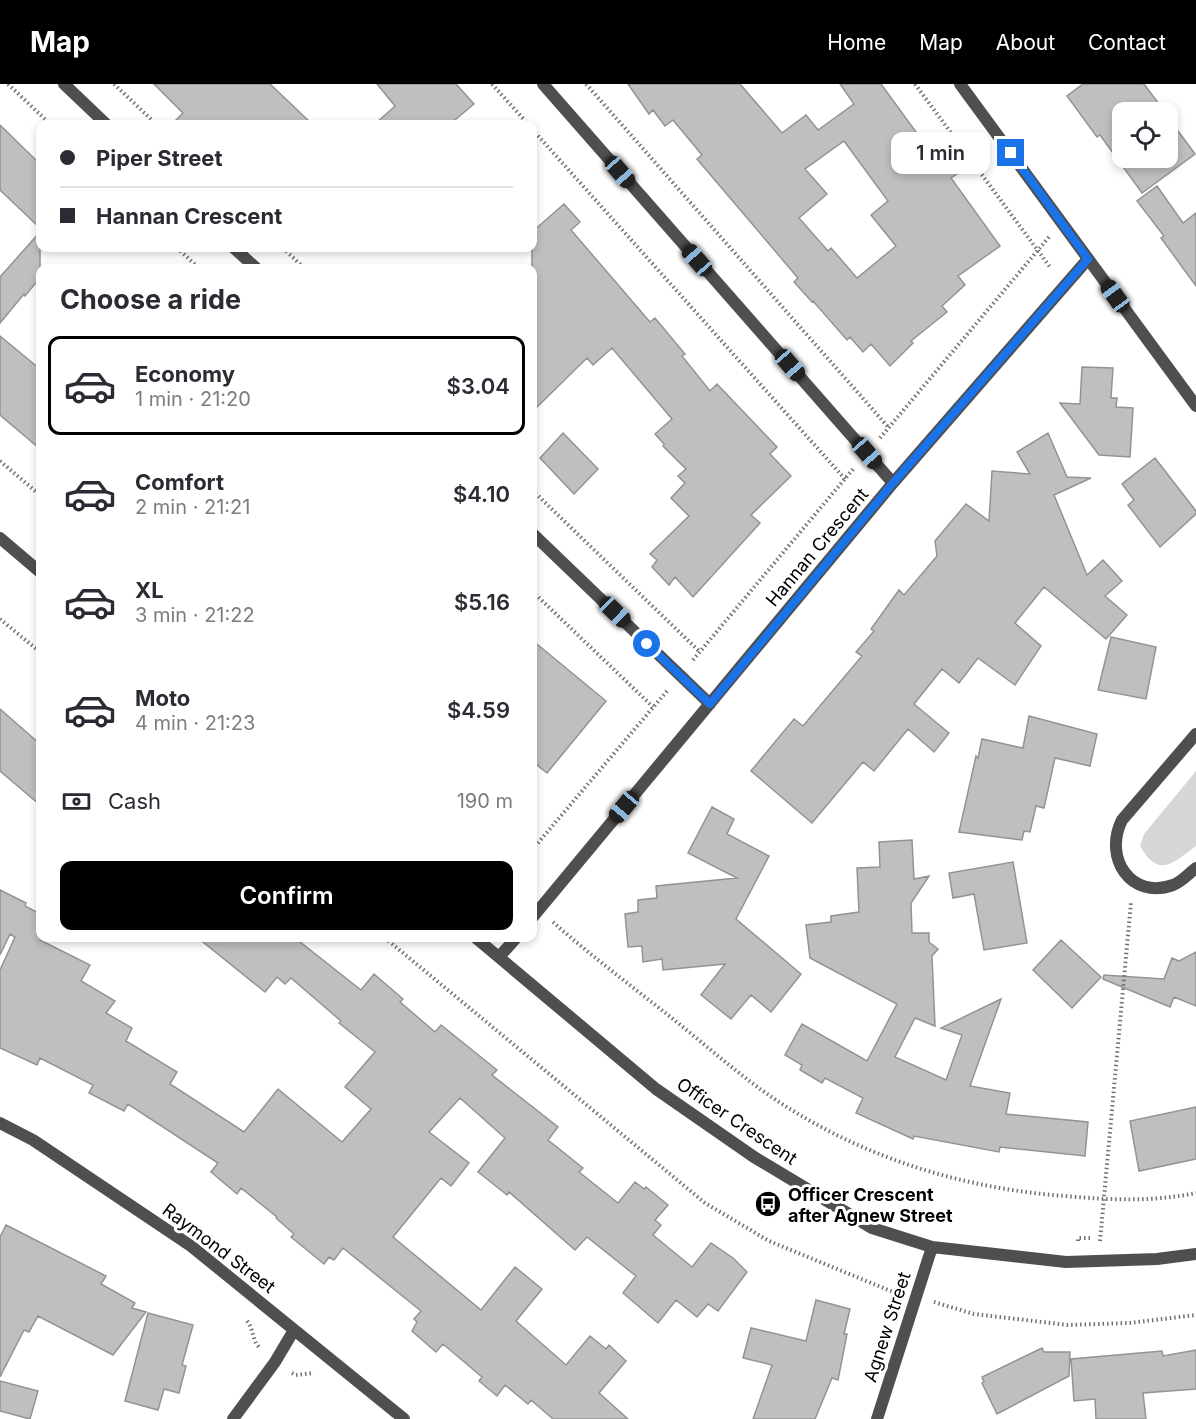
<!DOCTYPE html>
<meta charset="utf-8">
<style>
:root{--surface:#fff;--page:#f2f2f3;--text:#2b2b33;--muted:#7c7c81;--line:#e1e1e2;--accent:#000}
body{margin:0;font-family:Inter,sans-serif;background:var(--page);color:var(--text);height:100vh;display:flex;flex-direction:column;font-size:22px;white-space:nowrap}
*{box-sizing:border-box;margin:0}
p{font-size:20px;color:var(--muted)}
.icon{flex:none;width:33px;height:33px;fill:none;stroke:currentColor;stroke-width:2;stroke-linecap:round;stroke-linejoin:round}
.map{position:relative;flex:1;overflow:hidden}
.side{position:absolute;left:36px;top:180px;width:501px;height:678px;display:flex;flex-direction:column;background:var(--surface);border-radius:12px;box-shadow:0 3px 9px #0003}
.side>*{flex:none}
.banner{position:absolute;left:36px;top:36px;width:501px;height:132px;border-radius:12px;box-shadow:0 3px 9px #0003;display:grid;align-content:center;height:132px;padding:0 24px;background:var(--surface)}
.controls{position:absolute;left:1112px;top:18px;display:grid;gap:12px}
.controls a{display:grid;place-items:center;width:66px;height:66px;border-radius:12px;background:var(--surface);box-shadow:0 3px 9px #0003;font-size:30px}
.end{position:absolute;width:27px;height:27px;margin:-14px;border:8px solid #1a73e8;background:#fff;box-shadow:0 0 0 3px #fff}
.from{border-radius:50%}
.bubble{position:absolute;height:42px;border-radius:12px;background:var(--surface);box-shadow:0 3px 9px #0003;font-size:20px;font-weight:600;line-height:42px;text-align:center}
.car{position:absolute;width:18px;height:36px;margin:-18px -9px;border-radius:8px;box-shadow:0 0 4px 2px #0007;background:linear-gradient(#222 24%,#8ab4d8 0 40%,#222 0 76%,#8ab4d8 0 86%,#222 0)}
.banner b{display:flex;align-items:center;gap:21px;height:57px;font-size:22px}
.banner b+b{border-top:2px solid var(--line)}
.banner i{width:15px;height:15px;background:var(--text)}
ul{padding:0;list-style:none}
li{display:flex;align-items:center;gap:18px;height:99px;margin:0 12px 9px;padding:0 12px;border:3px solid transparent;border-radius:12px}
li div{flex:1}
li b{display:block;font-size:22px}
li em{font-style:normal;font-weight:600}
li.current{border-color:var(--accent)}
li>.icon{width:54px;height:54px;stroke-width:1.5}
h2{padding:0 24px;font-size:27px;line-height:72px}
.pay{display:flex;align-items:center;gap:15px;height:66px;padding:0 24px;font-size:22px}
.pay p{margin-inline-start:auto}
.action{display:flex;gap:12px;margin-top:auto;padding:12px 24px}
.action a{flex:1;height:69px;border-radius:12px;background:var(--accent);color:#fff;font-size:24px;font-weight:600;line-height:69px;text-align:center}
header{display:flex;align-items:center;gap:36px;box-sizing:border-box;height:84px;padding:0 30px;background:var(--accent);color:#fff}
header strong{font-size:28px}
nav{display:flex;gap:33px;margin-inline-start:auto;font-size:21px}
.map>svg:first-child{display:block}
.green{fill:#d6d6d6}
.building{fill:#bfbfbf;stroke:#939393;stroke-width:1.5;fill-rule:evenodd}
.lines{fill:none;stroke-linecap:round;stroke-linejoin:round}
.path{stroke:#717171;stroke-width:4;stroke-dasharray:1.5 3;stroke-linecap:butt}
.street{stroke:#4f4f4f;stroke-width:12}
.route{stroke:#1a73e8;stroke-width:8}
.labels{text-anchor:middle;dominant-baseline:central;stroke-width:6;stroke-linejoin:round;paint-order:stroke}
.street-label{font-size:18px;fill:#000;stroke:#fff}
.poi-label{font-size:18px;font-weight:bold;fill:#000;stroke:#fff;text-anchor:start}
</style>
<header>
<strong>Map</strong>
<nav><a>Home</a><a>Map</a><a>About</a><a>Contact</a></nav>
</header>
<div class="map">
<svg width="1196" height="1335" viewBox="0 0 1196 1335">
<rect width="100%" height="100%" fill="#fff"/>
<path class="green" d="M1196,687V762C1173,779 1159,795 1140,762L1144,750Z"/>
<path class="building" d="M154,0H270L312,40H172L183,29Z
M377,0H456L474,20L450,40H375L395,22Z
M628,0H740L782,49L806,31L818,46L854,20L840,0H881L935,74L947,65L963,86L951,94L1000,162L958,192L965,201L942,222L947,228L911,257L913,259L890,282L871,260L863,268L850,253L847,256L813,217L812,218L794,198L798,194L697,75L702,71L673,36L665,42L653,26L649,30ZM844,57L888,117L871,131L896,162L857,194L831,164L828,167L799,134L827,110L805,85Z
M1083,0H1144L1165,28H1122V74H1167V32L1195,70L1142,109L1100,51L1097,53L1067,12Z
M0,41L40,80V144L0,106Z
M1157,102L1183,139L1196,129V202L1161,154L1164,152L1137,117Z
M564,120L580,138L571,146L650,238L655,234L685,270L682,272L710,307L717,300L777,363L770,370L791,392L751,431L760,439L693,513L675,493L669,501L652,483L657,476L650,470L689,432L671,414L685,399L678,392L686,385L663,362L664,360L655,350L672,335L612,264L593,281L587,274L532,328V148Z
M40,148V194L25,212L24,210L0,239V193Z
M0,252L40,285V365L0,331Z
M1082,283L1113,284L1111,314H1117L1116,323L1133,324L1130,373L1099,371L1060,319L1080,320Z
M563,349L598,385L574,410L540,374Z
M1048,349L1067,393L1091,394L1054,411L1087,491L1103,476L1122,497L1105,512L1127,531L1106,555L1044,503L1015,539L1041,562L1015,601L978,574L959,599L942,585L914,620L949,649L934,668L908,645L874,687L863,678L812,739L751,687L794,635L803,642L862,572L856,568L874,547L871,545L899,506L904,511L937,472L935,457L966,420L989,437L992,387L1030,390L1017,368Z
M1155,374L1196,427V430L1160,463L1128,421L1134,416L1122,400Z
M1111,553L1156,563L1146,615L1098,606Z
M532,556L606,617L547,689L532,677Z
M0,625L40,660V721L0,687Z
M1029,632L1097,650L1090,682L1055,674L1044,724L1036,722L1030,748L1024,747L1022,756L959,748L976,672L978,674L982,655L1023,664Z
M712,723L734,735L727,750L769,772L736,835L801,890L771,928L751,911L731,935L701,911L725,880L663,886L662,875L643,878L642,862L628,863L625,830L638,828V816L657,814L656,802L737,794L688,769Z
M912,756L914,795L929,792L911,819L912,849H929V858L938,865L932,872L935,942L915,934L895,973L946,996L962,951L941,944L1001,915L970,1002L1010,1009L1006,1030L1088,1038L1085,1072L1000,1063L999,1068L914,1052L913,1055L856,1029L863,1014L825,994L822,999L800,986L802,981L785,971L802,940L867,977L897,920L810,874L806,841L831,838V832L859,828L857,784L880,783L879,758Z
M1013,778L1027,859L984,866L974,810L953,814L949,789Z
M0,806L26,819L25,822L40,830V856L90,881L81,897L115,917L106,929L132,944L126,957L177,988L170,1000L244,1048L278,1005L342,1058L371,1025L345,1003L375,968L339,939L341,937L291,894L285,900L277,893L265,908L198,854H295L361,906L374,890L403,915L400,918L435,948L441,941L497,986L492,991L558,1043L548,1056L583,1084L579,1088L618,1119L635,1098L644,1105L646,1103L668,1121L655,1136L661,1141L653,1151L692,1183L711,1159L733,1174L747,1188L718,1227L708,1220L697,1233L676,1216L658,1239L623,1209L636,1192L587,1153L575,1166L509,1108L507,1111L478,1088L505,1054L460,1014L429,1048L469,1079L451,1102L441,1094L393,1153L481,1226L515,1183L542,1205L516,1237L566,1281L590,1252L606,1265L609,1261L626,1277L599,1309L628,1335H553L531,1316L528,1320L505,1301L497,1312L479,1297L482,1293L443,1260L436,1268L412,1247L417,1238L414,1235L421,1227L343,1164L334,1176L329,1173L324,1180L291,1153L294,1150L276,1134L277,1133L241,1104L237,1110L211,1088L218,1079L128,1020L124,1027L89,1009L93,1001L40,974L37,981L0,964V886L15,853L10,850L0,871Z
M1061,856L1101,893L1072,924L1033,886Z
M1196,868V922L1174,913L1170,923L1103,895L1104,891L1164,895L1172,874L1179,877Z
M1196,1023V1075L1139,1087L1130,1037Z
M6,1141L106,1192L101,1200L135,1219L132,1224L146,1228L113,1271L38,1232L29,1248L24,1246L0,1293V1153Z
M816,1216L850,1225L844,1250H847L838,1296L832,1294L815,1335H753L772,1281L743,1274L751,1244L806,1257Z
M148,1229L193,1241L182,1281L186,1282L179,1309L164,1305L158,1326L125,1317Z
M1042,1264L1044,1268H1070L1069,1292L997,1330L982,1299L984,1298L982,1293Z
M1196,1266V1305L1143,1309L1146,1335H1096L1095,1315L1074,1317L1071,1275L1162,1267L1163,1272Z
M0,1297L38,1307L30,1335L0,1327Z"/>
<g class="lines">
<path class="path" d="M8,0L50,40
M114,0L156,40
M492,0L528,40
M586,0L889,344
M915,0L1050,183
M532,45L845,395
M177,164L199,184
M283,164L304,184
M880,354L1049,153
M0,377L40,411
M532,406L700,568
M532,507L653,623
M0,535L40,568
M693,576L854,384
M532,766L667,607
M553,838C591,872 633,903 673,935C713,967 751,1002 795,1028C877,1078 970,1105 1065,1112C1110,1116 1152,1118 1196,1109
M385,854L705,1119L769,1157L898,1210
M1078,1157V1154H1091
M1100,1157L1131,818
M934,1218L974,1230L1068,1241L1129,1239L1196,1231
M247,1237C254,1245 252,1257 260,1264
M292,1289L296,1291L314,1289"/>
<path class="street" d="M64,0L106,40
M543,0L893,399
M960,0L1196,322
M234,164L256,184
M532,449L710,620
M0,454L40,488
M1196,650L1122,736C1103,774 1131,816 1173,801C1183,797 1188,790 1196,784
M532,834L893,399L1088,175
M476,854L656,1005L754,1073L872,1144L932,1163L1066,1178L1157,1175L1196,1170
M499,873L516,854
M0,1039L33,1056L191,1162L404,1335
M233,1335L275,1278L294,1246
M877,1335L932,1163"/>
</g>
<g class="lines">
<path class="route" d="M647,560L710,620L893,399L1088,175L1011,69"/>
</g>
<defs>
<g id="bus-disc" transform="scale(1.35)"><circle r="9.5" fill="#000" stroke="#fff"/><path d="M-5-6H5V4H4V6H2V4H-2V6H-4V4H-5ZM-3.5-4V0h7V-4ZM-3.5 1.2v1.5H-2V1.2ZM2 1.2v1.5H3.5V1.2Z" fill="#fff"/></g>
</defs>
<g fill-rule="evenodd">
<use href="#bus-disc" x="768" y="1120"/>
</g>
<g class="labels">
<g class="street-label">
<text transform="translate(817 463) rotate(-50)">Hannan Crescent</text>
<text transform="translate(737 1037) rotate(34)">Officer Crescent</text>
<text transform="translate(219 1164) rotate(37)">Raymond Street</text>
<text transform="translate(887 1243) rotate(-72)">Agnew Street</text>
</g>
<g class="poi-label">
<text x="788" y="1110">Officer Crescent<tspan x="788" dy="21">after Agnew Street</tspan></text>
</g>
</g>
</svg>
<div class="controls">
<a><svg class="icon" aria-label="locate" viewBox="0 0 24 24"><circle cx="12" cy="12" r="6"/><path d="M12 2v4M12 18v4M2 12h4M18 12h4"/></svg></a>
</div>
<i class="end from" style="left:647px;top:560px"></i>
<i class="end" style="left:1011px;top:69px"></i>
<div class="bubble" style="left:891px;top:48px;width:99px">1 min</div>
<i class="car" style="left:620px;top:88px;rotate:139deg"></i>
<i class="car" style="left:697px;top:176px;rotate:319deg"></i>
<i class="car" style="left:1115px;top:212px;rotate:324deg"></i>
<i class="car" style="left:790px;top:281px;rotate:139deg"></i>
<i class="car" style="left:867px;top:369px;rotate:139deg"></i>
<i class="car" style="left:615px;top:528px;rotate:134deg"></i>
<i class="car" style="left:624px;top:723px;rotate:220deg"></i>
<div class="banner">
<b><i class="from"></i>Piper Street</b>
<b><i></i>Hannan Crescent</b>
</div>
<section class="side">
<h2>Choose a ride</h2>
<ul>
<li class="current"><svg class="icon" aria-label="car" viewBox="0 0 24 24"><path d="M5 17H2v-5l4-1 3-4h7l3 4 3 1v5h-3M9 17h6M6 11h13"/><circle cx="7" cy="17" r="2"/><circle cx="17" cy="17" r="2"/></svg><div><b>Economy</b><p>1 min · 21:20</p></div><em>$3.04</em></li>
<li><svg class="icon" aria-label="car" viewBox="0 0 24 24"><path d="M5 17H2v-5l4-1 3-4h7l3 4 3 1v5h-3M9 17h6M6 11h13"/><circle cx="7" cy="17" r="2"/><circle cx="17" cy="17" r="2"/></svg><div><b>Comfort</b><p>2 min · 21:21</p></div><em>$4.10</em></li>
<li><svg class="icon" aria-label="car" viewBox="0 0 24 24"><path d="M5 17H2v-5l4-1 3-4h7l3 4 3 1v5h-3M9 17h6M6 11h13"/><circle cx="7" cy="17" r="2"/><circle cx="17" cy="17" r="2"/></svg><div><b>XL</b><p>3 min · 21:22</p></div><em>$5.16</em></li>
<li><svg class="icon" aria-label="car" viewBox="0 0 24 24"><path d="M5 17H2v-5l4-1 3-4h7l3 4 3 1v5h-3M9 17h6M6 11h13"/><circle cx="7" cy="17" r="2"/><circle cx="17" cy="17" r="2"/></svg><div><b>Moto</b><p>4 min · 21:23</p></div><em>$4.59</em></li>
</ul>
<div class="pay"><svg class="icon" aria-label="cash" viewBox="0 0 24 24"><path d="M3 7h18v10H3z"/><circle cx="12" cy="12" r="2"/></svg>Cash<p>190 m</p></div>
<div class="action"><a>Confirm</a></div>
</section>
</div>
